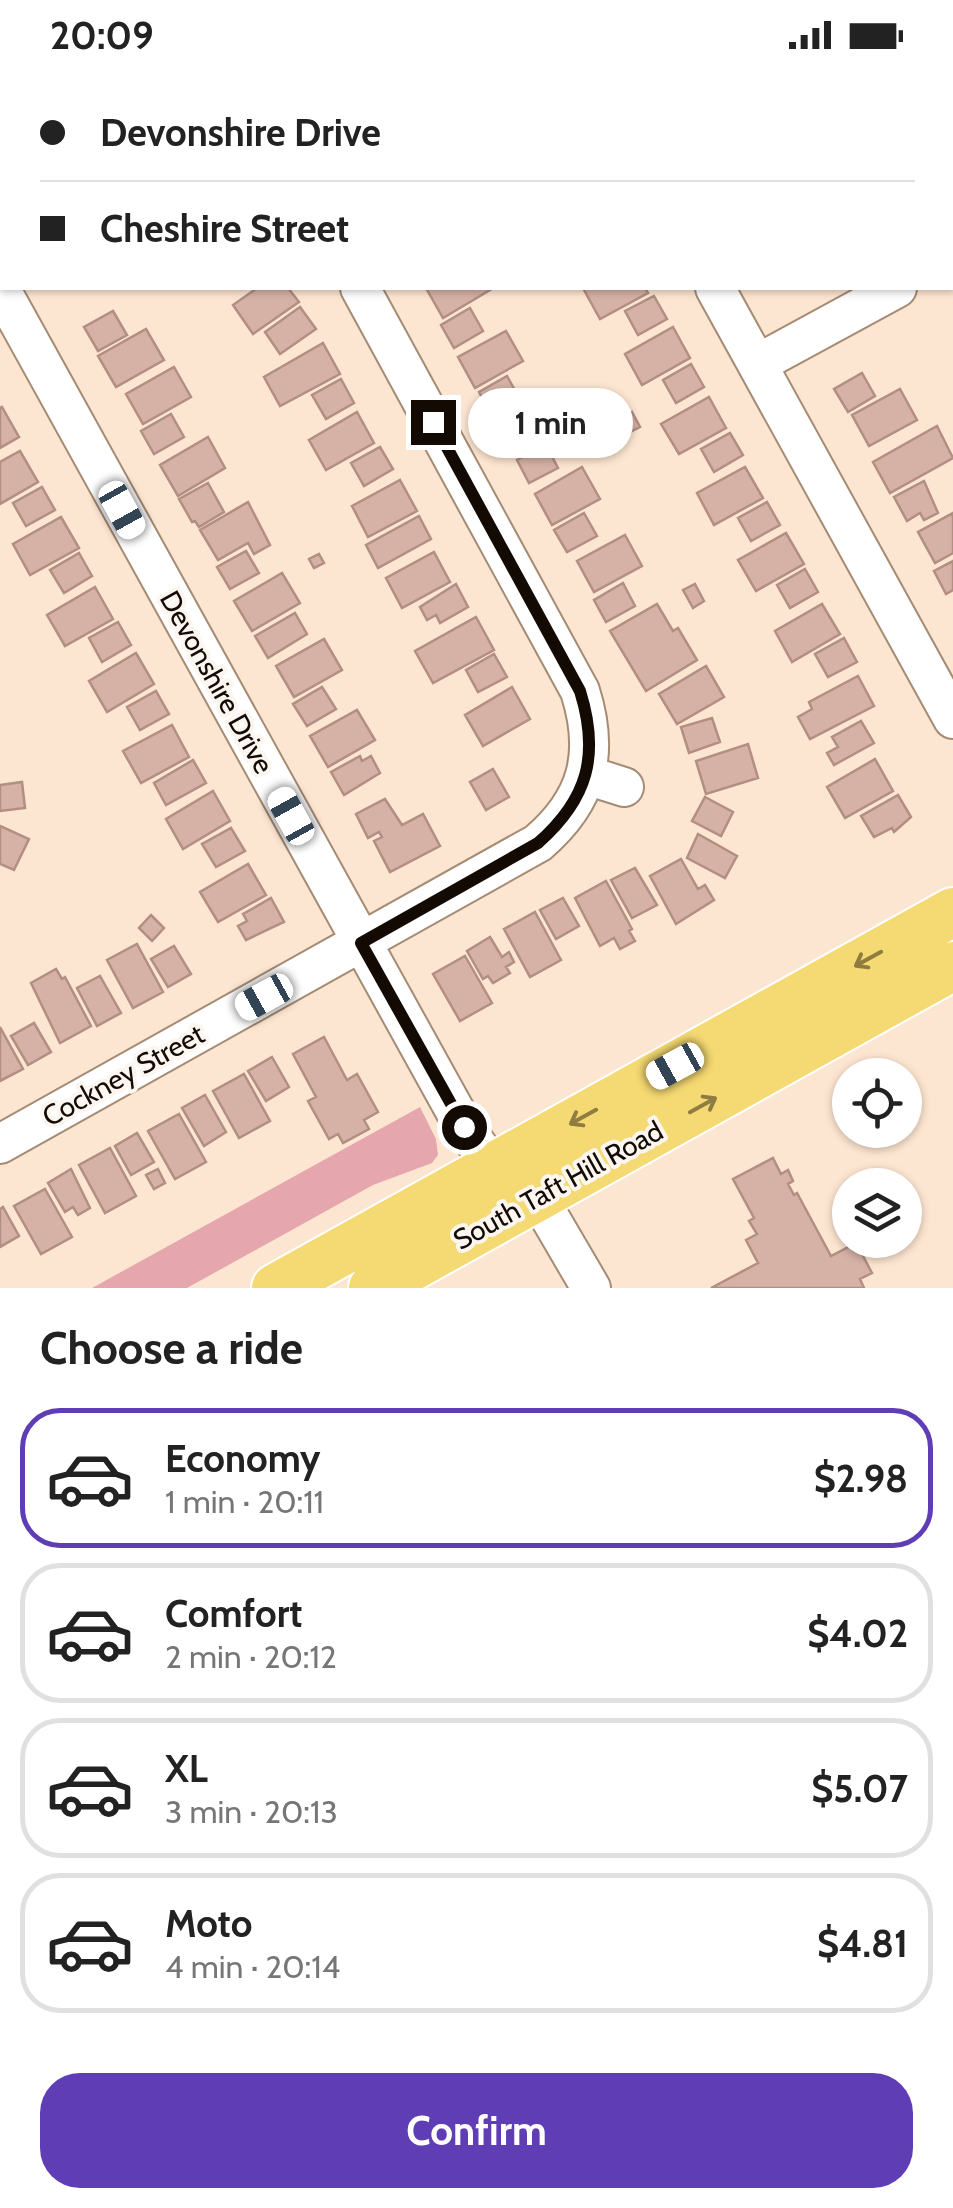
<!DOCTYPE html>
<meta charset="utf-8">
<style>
:root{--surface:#fff;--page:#f2f2f2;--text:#222;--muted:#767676;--line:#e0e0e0;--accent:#5f3db5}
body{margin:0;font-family:Cabin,sans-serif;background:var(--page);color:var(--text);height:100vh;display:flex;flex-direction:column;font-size:38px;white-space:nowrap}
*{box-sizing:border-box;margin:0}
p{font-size:32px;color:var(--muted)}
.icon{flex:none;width:55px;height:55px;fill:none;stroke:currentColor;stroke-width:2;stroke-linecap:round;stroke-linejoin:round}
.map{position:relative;height:1218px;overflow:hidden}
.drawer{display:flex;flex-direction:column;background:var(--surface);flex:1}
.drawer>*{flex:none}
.banner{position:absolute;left:0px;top:0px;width:955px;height:220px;box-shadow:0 2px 8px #0004;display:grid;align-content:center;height:220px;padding:0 40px;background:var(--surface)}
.controls{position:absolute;left:832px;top:988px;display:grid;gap:20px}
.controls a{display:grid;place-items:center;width:90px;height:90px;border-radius:50%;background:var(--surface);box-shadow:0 2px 8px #0004;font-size:50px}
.end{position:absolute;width:45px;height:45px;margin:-22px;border:12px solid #130a03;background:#fff;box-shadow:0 0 0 5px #fff}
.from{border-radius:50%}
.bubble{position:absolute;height:70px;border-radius:35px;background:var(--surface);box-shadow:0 2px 8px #0004;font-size:32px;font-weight:700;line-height:70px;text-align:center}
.car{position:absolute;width:30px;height:60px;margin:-30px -15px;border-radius:12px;box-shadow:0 0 8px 2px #0007;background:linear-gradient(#fff 24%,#345 0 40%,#fff 0 76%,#345 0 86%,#fff 0)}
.banner b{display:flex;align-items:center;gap:35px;height:95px;font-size:38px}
.banner b+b{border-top:2px solid var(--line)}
.banner i{width:25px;height:25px;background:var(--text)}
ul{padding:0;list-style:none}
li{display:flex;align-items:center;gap:30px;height:140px;margin:0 20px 15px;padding:0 20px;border:5px solid var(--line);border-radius:40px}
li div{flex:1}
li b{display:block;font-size:38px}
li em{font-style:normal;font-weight:700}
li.on{border-color:var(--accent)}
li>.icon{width:90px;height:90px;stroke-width:1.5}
h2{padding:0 40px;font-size:45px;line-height:120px}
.primary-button{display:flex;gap:20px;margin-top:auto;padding:20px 40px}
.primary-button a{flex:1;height:115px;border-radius:40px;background:var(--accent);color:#fff;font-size:40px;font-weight:700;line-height:115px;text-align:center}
.status{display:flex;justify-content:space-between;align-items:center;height:70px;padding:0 50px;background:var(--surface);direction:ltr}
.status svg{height:28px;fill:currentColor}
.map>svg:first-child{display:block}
.green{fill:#e6a6ae}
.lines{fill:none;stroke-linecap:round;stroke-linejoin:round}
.stream{stroke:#b7c286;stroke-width:8}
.building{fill:#d6b1a6;stroke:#b28e83;stroke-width:2.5}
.minor-casing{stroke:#a58b73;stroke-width:42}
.major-casing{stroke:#fff;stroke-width:52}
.minor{stroke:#fff;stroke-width:38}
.major{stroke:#f5d972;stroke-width:48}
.oneway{stroke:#8f7c40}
.route{stroke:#130a03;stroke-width:12}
.labels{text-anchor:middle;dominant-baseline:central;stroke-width:8;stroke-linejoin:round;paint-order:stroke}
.street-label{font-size:28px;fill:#130a03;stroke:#fcf6f1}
</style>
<div class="status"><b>20:09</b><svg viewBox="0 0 49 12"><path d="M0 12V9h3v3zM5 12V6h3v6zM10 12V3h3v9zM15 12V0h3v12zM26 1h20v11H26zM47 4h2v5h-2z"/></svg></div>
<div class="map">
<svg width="953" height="1218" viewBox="0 0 953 1218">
<rect width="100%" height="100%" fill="#fde6d1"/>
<path class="green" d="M420,1037L436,1069L438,1085L432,1093L373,1115L187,1218H92Z"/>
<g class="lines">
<path class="stream" d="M0,3L4,0"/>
</g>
<path class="building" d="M685,0H729L730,2H681Z
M257,218H288L299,232L253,264L233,235Z
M426,218H488L490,220L443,248Z
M583,218H645L648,223L600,249Z
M654,226L667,249L638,265L625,241Z
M300,237L316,259L280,284L265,262Z
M470,238L483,261L454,278L441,255Z
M113,241L127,265L98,281L84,257Z
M673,257L690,288L642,315L625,284Z
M146,259L164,290L116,317L98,286Z
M506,261L523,291L475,318L458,287Z
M323,273L340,304L280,336L264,307Z
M691,294L704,317L676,333L663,310Z
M174,297L191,327L143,354L126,324Z
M862,303L875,326L848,342L834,319Z
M507,306L520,329L511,334L514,340L499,348L496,343L491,345L479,322Z
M341,309L354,333L326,349L312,325Z
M900,319L917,350L869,376L852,345Z
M549,326L566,357L518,384L501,352Z
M709,327L726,358L679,384L661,354Z
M2,337L19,367L0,378V338Z
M357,342L374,373L326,400L309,370Z
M632,342L640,357L628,363L620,349Z
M171,344L184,367L154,384L141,361Z
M937,356L953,388L890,423L873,392Z
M730,363L743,385L714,402L701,379Z
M208,367L225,398L178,426L160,395Z
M546,375L558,398L529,413L517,390Z
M380,377L393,399L364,416L351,393Z
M20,381L38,412L0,434V392Z
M582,397L600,429L552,455L535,424Z
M745,397L763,428L714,455L697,423Z
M400,410L417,441L368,467L352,436Z
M924,411L938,443L924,450L920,443L907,451L894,427Z
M208,413L224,442L199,457L195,451L192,452L179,429Z
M42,417L55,440L26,456L13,433Z
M248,432L270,475L254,484L248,473L218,490L200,460Z
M767,432L780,455L751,471L738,448Z
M584,443L597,466L567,482L554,460Z
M953,443V483L935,493L918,462Z
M419,446L431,469L378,498L366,475Z
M61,447L79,478L30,505L13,474Z
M786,463L804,494L756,521L738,490Z
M625,465L642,496L594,522L577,491Z
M246,481L259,503L230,519L217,497Z
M434,482L450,512L402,538L386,508Z
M79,483L92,506L64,523L50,500Z
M319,484L324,493L314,498L309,489Z
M953,491V520L946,524L934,501Z
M805,499L818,522L790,538L777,515Z
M282,503L300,533L252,561L234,531Z
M623,513L635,536L606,552L594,530Z
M456,514L468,537L440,553L436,545L427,550L420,537Z
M695,514L704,531L693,538L683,520Z
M95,517L113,549L65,576L47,545Z
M657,534L673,561L678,558L697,590L646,621L610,561Z
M822,534L840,564L792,592L775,561Z
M295,543L307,564L268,588L255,566Z
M476,547L494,580L433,613L415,581Z
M118,552L131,575L102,592L89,568Z
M844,568L857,592L828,607L815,584Z
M324,569L342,600L294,627L276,596Z
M136,583L154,614L107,642L89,611Z
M494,584L507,607L478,622L466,600Z
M706,596L724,627L677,654L659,624Z
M858,606L874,636L810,669L798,647L812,639L809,632Z
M322,617L336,639L307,656L293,634Z
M512,617L530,649L483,676L465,645Z
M156,621L169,644L140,660L127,637Z
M357,640L375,670L328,697L310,666Z
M712,648L720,672L689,683L681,657Z
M861,651L874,673L834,695L827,683L838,677L832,667Z
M172,655L189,687L141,713L123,681Z
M748,674L758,708L706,724L696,691Z
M360,686L362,691L371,686L380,703L344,725L331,702Z
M875,689L893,721L845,748L827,717Z
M193,690L206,713L166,735L154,713Z
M493,699L509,727L486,740L470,712Z
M22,712L25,738L0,741V715Z
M213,721L230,751L183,779L166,749Z
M898,725L911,747L894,762L892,758L874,767L861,746Z
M705,727L733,742L721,766L692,751Z
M385,729L402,755L423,744L440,776L390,802L374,771L382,767L379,762L368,768L356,744Z
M0,756L29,769L14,800L0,794Z
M231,758L245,781L216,797L202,774Z
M698,764L737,786L725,808L687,788Z
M681,789L698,819L705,815L714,830L676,854L650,806Z
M248,794L266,825L218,852L200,822Z
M635,798L657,835L632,848L611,810Z
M606,811L632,859L629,861L635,871L620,879L614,868L600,876L575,828Z
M271,828L284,852L246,870L238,856L247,851L243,844Z
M563,828L579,856L556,869L540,840Z
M535,842L561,890L530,907L504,859Z
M151,845L164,858L152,871L139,858Z
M490,867L502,887L509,882L514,892L506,897L510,903L493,913L488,906L483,909L467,881Z
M137,874L163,922L133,938L107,890Z
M174,876L191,904L168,917L151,889Z
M465,886L492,933L460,951L433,904Z
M56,899L62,909L65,907L91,956L60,973L31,913Z
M100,906L121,943L97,956L77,918Z
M34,953L51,982L28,995L11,966Z
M0,957L23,999L0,1011Z
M324,967L347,1010L357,1004L378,1042L364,1050L369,1059L343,1073L338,1064L329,1069L308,1031L316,1027L293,984Z
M272,987L289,1017L266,1031L248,1001Z
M244,1004L270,1051L239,1068L213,1021Z
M205,1025L226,1062L204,1076L182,1038Z
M179,1044L206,1092L175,1109L148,1061Z
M137,1063L154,1092L131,1105L115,1076Z
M110,1078L136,1126L105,1143L79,1095Z
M773,1088L781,1104L788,1100L793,1111L788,1114L794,1125L797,1123L831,1186L856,1173L872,1203L860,1209L864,1218H711L758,1193L746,1170L757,1164L749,1151L754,1148L733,1109Z
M71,1099L90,1138L78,1145L73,1137L65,1142L48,1113Z
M158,1099L165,1113L154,1119L146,1105Z
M45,1119L72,1167L41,1184L14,1136Z
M3,1137L19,1166L0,1177V1139Z"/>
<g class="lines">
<g class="minor-casing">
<path id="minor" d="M594,0L596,2
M952,0L953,2
M227,2L229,0
M952,187H953
M715,218L953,649
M6,229L464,1057L493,1097L546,1141L591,1218
M757,294L897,218
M586,705L624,717
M0,1074L538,773C588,730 600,684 580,621L360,218"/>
</g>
<g class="major-casing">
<path id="major" d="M276,1218L953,842
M373,1218L953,896"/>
</g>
<use href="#minor" class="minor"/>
<use href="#major" class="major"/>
</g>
<defs><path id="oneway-shaft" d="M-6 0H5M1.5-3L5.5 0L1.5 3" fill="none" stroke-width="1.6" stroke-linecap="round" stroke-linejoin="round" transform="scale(2.5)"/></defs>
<g class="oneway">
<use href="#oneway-shaft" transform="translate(868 889) rotate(151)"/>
<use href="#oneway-shaft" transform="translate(703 1035) rotate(-29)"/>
<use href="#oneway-shaft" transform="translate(583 1047) rotate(151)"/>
</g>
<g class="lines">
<path class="route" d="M433,352L580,621C600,685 588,729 538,773L361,873L464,1057"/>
</g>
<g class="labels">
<g class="street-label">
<text transform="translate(217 612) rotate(61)">Devonshire Drive</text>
<text transform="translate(123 1005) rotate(-29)">Cockney Street</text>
<text transform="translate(558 1115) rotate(-29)">South Taft Hill Road</text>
</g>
</g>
</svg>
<div class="controls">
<a><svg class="icon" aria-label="locate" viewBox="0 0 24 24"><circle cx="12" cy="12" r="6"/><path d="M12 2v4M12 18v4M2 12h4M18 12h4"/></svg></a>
<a><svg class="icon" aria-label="layers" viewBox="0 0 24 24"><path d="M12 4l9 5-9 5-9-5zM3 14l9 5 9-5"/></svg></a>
</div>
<i class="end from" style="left:464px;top:1057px"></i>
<i class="end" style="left:433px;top:352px"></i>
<div class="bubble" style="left:468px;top:318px;width:165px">1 min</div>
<i class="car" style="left:122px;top:440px;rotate:151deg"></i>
<i class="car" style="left:291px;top:746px;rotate:331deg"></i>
<i class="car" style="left:264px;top:927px;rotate:241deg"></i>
<i class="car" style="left:675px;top:996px;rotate:241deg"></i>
<div class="banner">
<b><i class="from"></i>Devonshire Drive</b>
<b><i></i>Cheshire Street</b>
</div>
</div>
<section class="drawer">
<h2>Choose a ride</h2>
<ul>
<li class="on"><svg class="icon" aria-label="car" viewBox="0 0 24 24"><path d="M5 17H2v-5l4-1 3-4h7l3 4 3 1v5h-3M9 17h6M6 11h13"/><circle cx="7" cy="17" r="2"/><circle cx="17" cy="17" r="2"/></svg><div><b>Economy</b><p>1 min · 20:11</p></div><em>$2.98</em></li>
<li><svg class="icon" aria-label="car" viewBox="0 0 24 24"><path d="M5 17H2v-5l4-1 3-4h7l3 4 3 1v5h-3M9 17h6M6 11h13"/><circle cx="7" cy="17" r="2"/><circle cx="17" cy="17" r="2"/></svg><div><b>Comfort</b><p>2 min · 20:12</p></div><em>$4.02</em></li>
<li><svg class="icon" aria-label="car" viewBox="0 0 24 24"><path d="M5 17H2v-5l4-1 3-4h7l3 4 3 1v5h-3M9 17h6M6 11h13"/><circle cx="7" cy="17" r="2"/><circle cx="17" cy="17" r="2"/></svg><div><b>XL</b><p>3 min · 20:13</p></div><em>$5.07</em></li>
<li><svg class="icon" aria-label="car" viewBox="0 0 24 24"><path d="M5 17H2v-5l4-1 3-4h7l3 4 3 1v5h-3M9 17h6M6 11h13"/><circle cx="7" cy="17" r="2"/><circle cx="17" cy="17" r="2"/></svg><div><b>Moto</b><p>4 min · 20:14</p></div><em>$4.81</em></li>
</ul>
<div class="primary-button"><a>Confirm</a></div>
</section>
